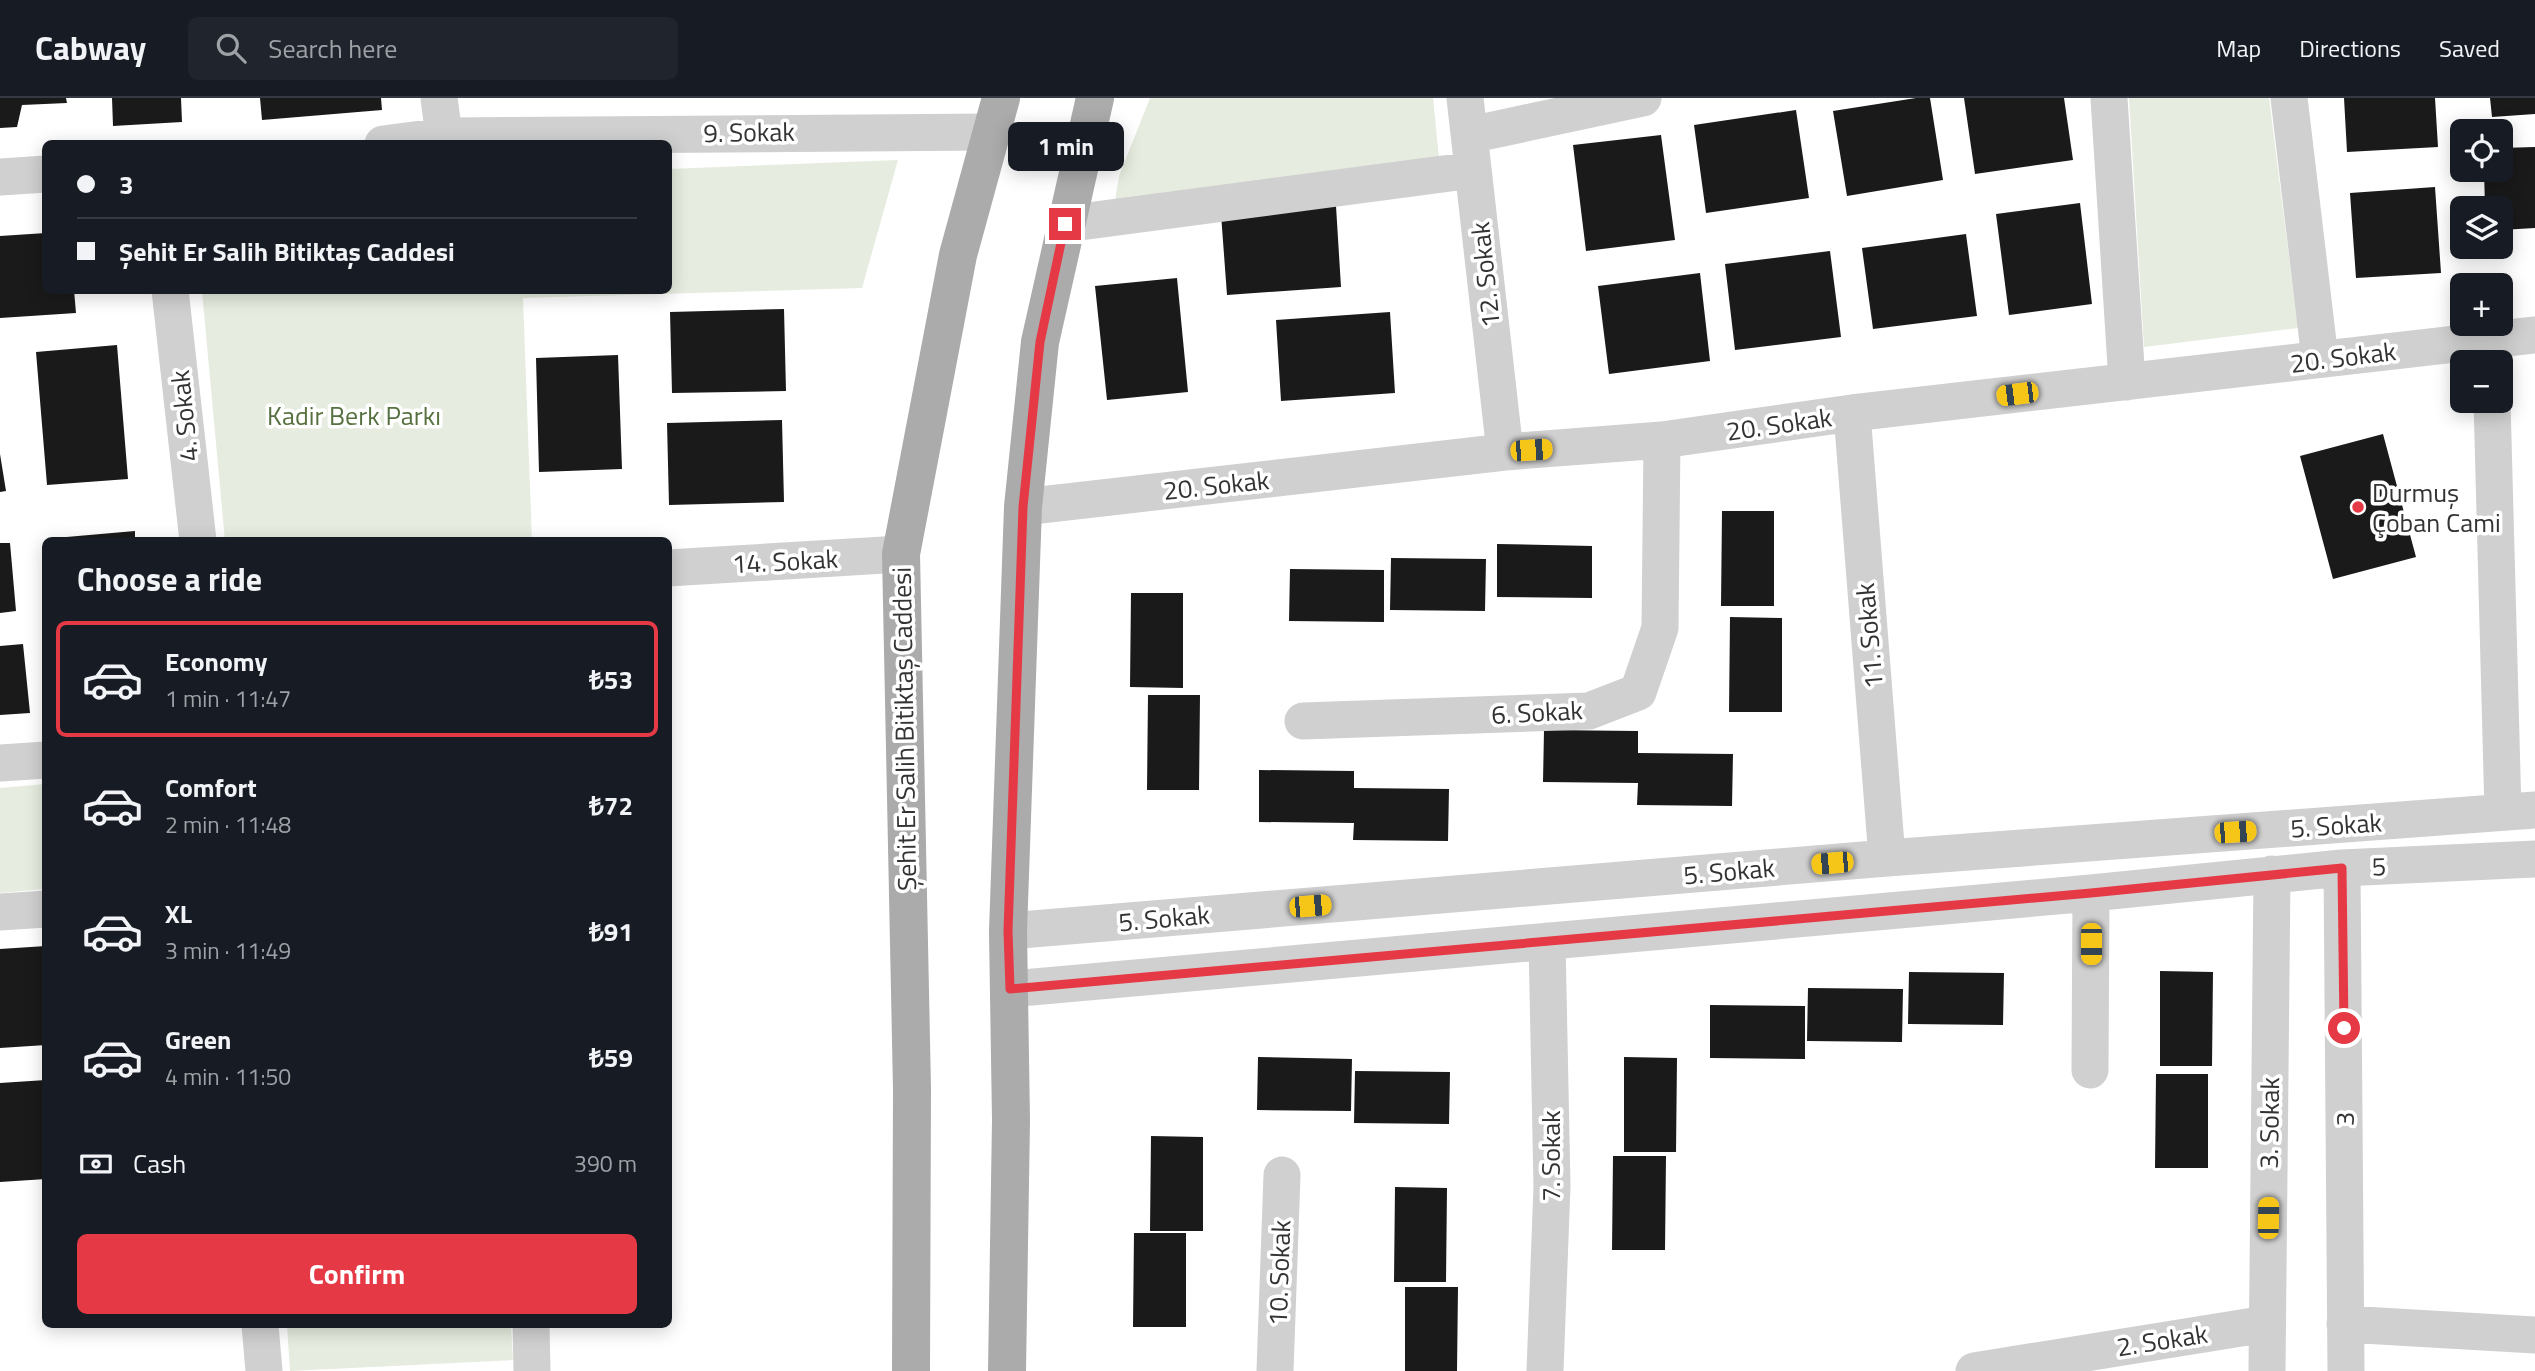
<!DOCTYPE html>
<meta charset="utf-8">
<style>
:root{--surface:#171b24;--page:#20242c;--text:#f1f3f6;--muted:#9ea1a6;--line:#363941;--accent:#e63946}
body{margin:0;font-family:"Titillium Web",sans-serif;background:var(--page);color:var(--text);height:100vh;display:flex;flex-direction:column;font-size:26px;white-space:nowrap}
*{box-sizing:border-box;margin:0}
p{font-size:23px;color:var(--muted)}
.icon{flex:none;width:38px;height:38px;fill:none;stroke:currentColor;stroke-width:2;stroke-linecap:round;stroke-linejoin:round}
.map{position:relative;flex:1;overflow:hidden}
.sheet{position:absolute;left:42px;top:439px;width:630px;height:791px;display:flex;flex-direction:column;background:var(--surface);border-radius:10px;box-shadow:0 4px 18px #0003}
.sheet>*{flex:none}
.top-card{position:absolute;left:42px;top:42px;width:630px;height:154px;border-radius:10px;box-shadow:0 4px 18px #0003;display:grid;align-content:center;height:154px;padding:0 35px;background:var(--surface)}
.tools{position:absolute;left:2450px;top:21px;display:grid;gap:14px}
.tools a{display:grid;place-items:center;width:63px;height:63px;border-radius:10px;background:var(--surface);box-shadow:0 4px 18px #0003;font-size:35px}
.end{position:absolute;width:32px;height:32px;margin:-16px;border:9px solid #e63946;background:#fff;box-shadow:0 0 0 4px #fff}
.from{border-radius:50%}
.bubble{position:absolute;height:49px;border-radius:10px;background:var(--surface);box-shadow:0 4px 18px #0003;font-size:23px;font-weight:700;line-height:49px;text-align:center}
.car{position:absolute;width:21px;height:42px;margin:-21px -10px;border-radius:9px;box-shadow:0 0 5px 2px #0007;background:linear-gradient(#f5c518 24%,#345 0 40%,#f5c518 0 76%,#345 0 86%,#f5c518 0)}
.top-card b{display:flex;align-items:center;gap:24px;height:66px;font-size:26px}
.top-card b+b{border-top:2px solid var(--line)}
.top-card i{width:18px;height:18px;background:var(--text)}
ul{padding:0;list-style:none}
li{display:flex;align-items:center;gap:21px;height:116px;margin:0 14px 10px;padding:0 21px;border:4px solid transparent;border-radius:10px}
li div{flex:1}
li b{display:block;font-size:26px}
li em{font-style:normal;font-weight:700}
li.active{border-color:var(--accent)}
li>.icon{width:63px;height:63px;stroke-width:1.5}
h2{padding:0 35px;font-size:32px;line-height:84px}
.pay{display:flex;align-items:center;gap:18px;height:77px;padding:0 35px;font-size:26px}
.pay p{margin-inline-start:auto}
.button{display:flex;gap:14px;margin-top:auto;padding:14px 35px}
.button a{flex:1;height:80px;border-radius:10px;background:var(--accent);color:#fff;font-size:28px;font-weight:700;line-height:80px;text-align:center}
header{display:flex;align-items:center;gap:42px;box-sizing:border-box;height:98px;padding:0 35px;background:var(--surface);border-bottom:2px solid var(--line)}
header strong{font-size:33px}
nav{display:flex;gap:38px;margin-inline-start:auto;font-size:24px}
.search{width:490px;height:63px;background:var(--page);display:flex;align-items:center;gap:18px;box-sizing:border-box;padding:0 24px;border-radius:10px;color:var(--muted);font-size:26px}
.map>svg:first-child{display:block}
.green{fill:#e6ecdf}
.building{fill:#1a1a1a}
.lines{fill:none;stroke-linecap:round;stroke-linejoin:round}
.minor{stroke:#d0d0d0;stroke-width:37}
.major{stroke:#ababab;stroke-width:38}
.route{stroke:#e63946;stroke-width:9}
.poi-dot{fill:#e63946;stroke:#fff;stroke-width:2.5}
.labels{text-anchor:middle;dominant-baseline:central;stroke-width:7;stroke-linejoin:round;paint-order:stroke}
.street-label{font-size:26px;fill:#333;stroke:#fff}
.park-label{font-size:26px;fill:#56703f;stroke:#fff}
.poi-label{font-size:26px;fill:#333;stroke:#fff;text-anchor:start}
</style>
<header>
<strong>Cabway</strong>
<div class="search"><svg class="icon" aria-label="search" viewBox="0 0 24 24"><circle cx="10" cy="10" r="6"/><path d="M15 15l6 6"/></svg>Search here</div>
<nav><a>Map</a><a>Directions</a><a>Saved</a></nav>
</header>
<div class="map">
<svg width="2535" height="1273" viewBox="0 0 2535 1273">
<rect width="100%" height="100%" fill="#fff"/>
<path class="green" d="M1150,0H1433L1439,60L1115,102L1119,78Z
M2129,0H2269L2298,230L2144,249Z
M898,62L862,190L523,200L532,443H225L202,193L668,192L669,71Z
M45,686V791L0,795V690Z
M287,1227H511L513,1262L290,1273Z"/>
<path class="building" d="M0,0H66L67,5L22,7L17,29L0,30Z
M112,0H181L182,24L113,28Z
M260,0H381L382,12L262,22Z
M1916,0H1930L1943,82L1847,98L1833,13Z
M1964,0H2064L2073,62L1975,76Z
M2344,0H2435L2438,49L2347,54Z
M2490,0H2535V16L2492,19Z
M1796,12L1809,100L1706,115L1694,27Z
M1661,37L1675,142L1586,153L1573,47Z
M2535,49V130L2501,132V110H2485L2484,72H2501V50Z
M2435,89L2441,175L2356,180L2350,95Z
M2080,105L2092,206L2009,217L1996,116Z
M1336,108L1341,189L1227,197L1221,116Z
M46,135V192H74L76,215L0,220V138Z
M1966,136L1977,218L1873,231L1862,150Z
M1830,153L1841,239L1735,252L1725,166Z
M1700,175L1710,263L1609,276L1598,188Z
M1177,180L1188,294L1107,302L1095,188Z
M784,211L786,293L672,295L670,214Z
M1390,214L1395,295L1281,303L1276,222Z
M117,247L128,381L47,387L36,254Z
M618,257L622,371L539,374L536,260Z
M782,322L784,404L669,407L667,325Z
M2383,336L2416,459L2333,481L2300,358Z
M0,356L6,393L0,394Z
M1722,413H1774V508H1721Z
M135,433V443H56L55,440Z
M0,445H10L16,513L0,515Z
M1497,446L1592,448V500L1497,499Z
M1391,460L1486,461L1485,513L1390,512Z
M1290,471L1384,472V524L1289,523Z
M1131,495H1183V590L1130,589Z
M1730,519L1782,520V614H1729Z
M23,546L30,615L0,617V548Z
M1148,597H1200L1199,692H1147Z
M1544,632L1638,633V655L1733,656L1732,708L1637,707L1638,685L1543,684Z
M1259,672L1354,673V690L1449,691L1448,743L1353,742L1354,725L1259,724Z
M46,848V947L0,950V851Z
M2160,873L2213,874L2212,968H2160Z
M1909,874L2004,875L2003,927L1908,926Z
M1808,890L1903,891L1902,944L1807,943Z
M1710,907L1805,908V961L1710,960Z
M1258,959L1352,961L1351,1013L1257,1012Z
M1624,959L1677,960L1676,1054H1624Z
M1355,973L1450,974L1449,1026L1354,1025Z
M2156,976H2208V1070H2155Z
M46,982V1081L0,1084V985Z
M1151,1038L1203,1039V1133H1150Z
M1613,1058H1666L1665,1152H1612Z
M1395,1089L1447,1090L1446,1184H1394Z
M1134,1135H1186V1229H1133Z
M1405,1189H1458L1457,1273H1405Z"/>
<g class="lines">
<path class="minor" d="M439,0L444,38
M1465,0L1505,354
M2109,0L2127,284
M2289,0L2320,261
M1470,37L1643,0
M383,46L444,38L990,34
M0,79L46,76
M1065,126L1473,72
M170,192L198,443
M2492,303L2503,714
M1852,315L1887,760
M1023,409L1505,354L1662,342L1852,315L2535,237
M668,470L901,456
M1303,623L1589,613L1638,594L1660,530L1662,342
M0,665L46,662
M2342,770L2346,1273
M0,814L46,811
M1008,833L1887,760L2535,712
M1010,891L2091,795L2342,770L2535,761
M2090,972L2091,795
M2345,1226L2535,1237
M260,1227L264,1273
M531,1227L532,1273
M1275,1273L1282,1077
M1545,1273L1552,1088L1547,843
M1974,1273L2266,1226
M2267,1273L2272,776"/>
<path class="major" d="M911,1273L912,991L901,456L958,157L1001,0
M1007,1273L1011,1022L1008,833L1023,409L1040,244L1095,0"/>
</g>
<g class="lines">
<path class="route" d="M1065,126L1040,244L1023,409L1008,833L1010,891L2091,795L2342,770L2344,930"/>
</g>
<circle class="poi-dot" cx="2358" cy="409" r="7"/>
<g class="labels">
<g class="street-label">
<text transform="translate(749 34) rotate(-1)">9. Sokak</text>
<text transform="translate(1485 177) rotate(-96)">12. Sokak</text>
<text transform="translate(2343 259) rotate(-7)">20. Sokak</text>
<text transform="translate(184 318) rotate(-96)">4. Sokak</text>
<text transform="translate(1779 326) rotate(-8)">20. Sokak</text>
<text transform="translate(1216 387) rotate(-6)">20. Sokak</text>
<text transform="translate(785 463) rotate(-3)">14. Sokak</text>
<text transform="translate(1869 538) rotate(-95)">11. Sokak</text>
<text transform="translate(1537 614) rotate(-3)">6. Sokak</text>
<text transform="translate(904 631) rotate(-91)">Şehit Er Salih Bitiktaş Caddesi</text>
<text transform="translate(2336 727) rotate(-4)">5. Sokak</text>
<text transform="translate(2379 768) rotate(-2)">5</text>
<text transform="translate(1729 773) rotate(-5)">5. Sokak</text>
<text transform="translate(1164 820) rotate(-5)">5. Sokak</text>
<text transform="translate(2344 1021) rotate(-90)">3</text>
<text transform="translate(2269 1025) rotate(-89)">3. Sokak</text>
<text transform="translate(1550 1058) rotate(-90)">7. Sokak</text>
<text transform="translate(1279 1175) rotate(-88)">10. Sokak</text>
<text transform="translate(2162 1242) rotate(-9)">2. Sokak</text>
</g>
<g class="park-label">
<text x="354" y="317">Kadir Berk Parkı</text>
</g>
<g class="poi-label">
<text x="2372" y="394">Durmuş<tspan x="2372" dy="30">Çoban Cami</tspan></text>
</g>
</g>
</svg>
<div class="tools">
<a><svg class="icon" aria-label="locate" viewBox="0 0 24 24"><circle cx="12" cy="12" r="6"/><path d="M12 2v4M12 18v4M2 12h4M18 12h4"/></svg></a>
<a><svg class="icon" aria-label="layers" viewBox="0 0 24 24"><path d="M12 4l9 5-9 5-9-5zM3 14l9 5 9-5"/></svg></a>
<a>+</a>
<a>−</a>
</div>
<i class="end from" style="left:2344px;top:930px"></i>
<i class="end" style="left:1065px;top:126px"></i>
<div class="bubble" style="left:1008px;top:24px;width:116px">1 min</div>
<i class="car" style="left:2017px;top:296px;rotate:263deg"></i>
<i class="car" style="left:1531px;top:352px;rotate:86deg"></i>
<i class="car" style="left:2235px;top:734px;rotate:86deg"></i>
<i class="car" style="left:1832px;top:765px;rotate:265deg"></i>
<i class="car" style="left:1310px;top:808px;rotate:85deg"></i>
<i class="car" style="left:2091px;top:846px;rotate:180deg"></i>
<i class="car" style="left:2268px;top:1120px;rotate:1deg"></i>
<div class="top-card">
<b><i class="from"></i>3</b>
<b><i></i>Şehit Er Salih Bitiktaş Caddesi</b>
</div>
<section class="sheet">
<h2>Choose a ride</h2>
<ul>
<li class="active"><svg class="icon" aria-label="car" viewBox="0 0 24 24"><path d="M5 17H2v-5l4-1 3-4h7l3 4 3 1v5h-3M9 17h6M6 11h13"/><circle cx="7" cy="17" r="2"/><circle cx="17" cy="17" r="2"/></svg><div><b>Economy</b><p>1 min · 11:47</p></div><em>₺53</em></li>
<li><svg class="icon" aria-label="car" viewBox="0 0 24 24"><path d="M5 17H2v-5l4-1 3-4h7l3 4 3 1v5h-3M9 17h6M6 11h13"/><circle cx="7" cy="17" r="2"/><circle cx="17" cy="17" r="2"/></svg><div><b>Comfort</b><p>2 min · 11:48</p></div><em>₺72</em></li>
<li><svg class="icon" aria-label="car" viewBox="0 0 24 24"><path d="M5 17H2v-5l4-1 3-4h7l3 4 3 1v5h-3M9 17h6M6 11h13"/><circle cx="7" cy="17" r="2"/><circle cx="17" cy="17" r="2"/></svg><div><b>XL</b><p>3 min · 11:49</p></div><em>₺91</em></li>
<li><svg class="icon" aria-label="car" viewBox="0 0 24 24"><path d="M5 17H2v-5l4-1 3-4h7l3 4 3 1v5h-3M9 17h6M6 11h13"/><circle cx="7" cy="17" r="2"/><circle cx="17" cy="17" r="2"/></svg><div><b>Green</b><p>4 min · 11:50</p></div><em>₺59</em></li>
</ul>
<div class="pay"><svg class="icon" aria-label="cash" viewBox="0 0 24 24"><path d="M3 7h18v10H3z"/><circle cx="12" cy="12" r="2"/></svg>Cash<p>390 m</p></div>
<div class="button"><a>Confirm</a></div>
</section>
</div>
